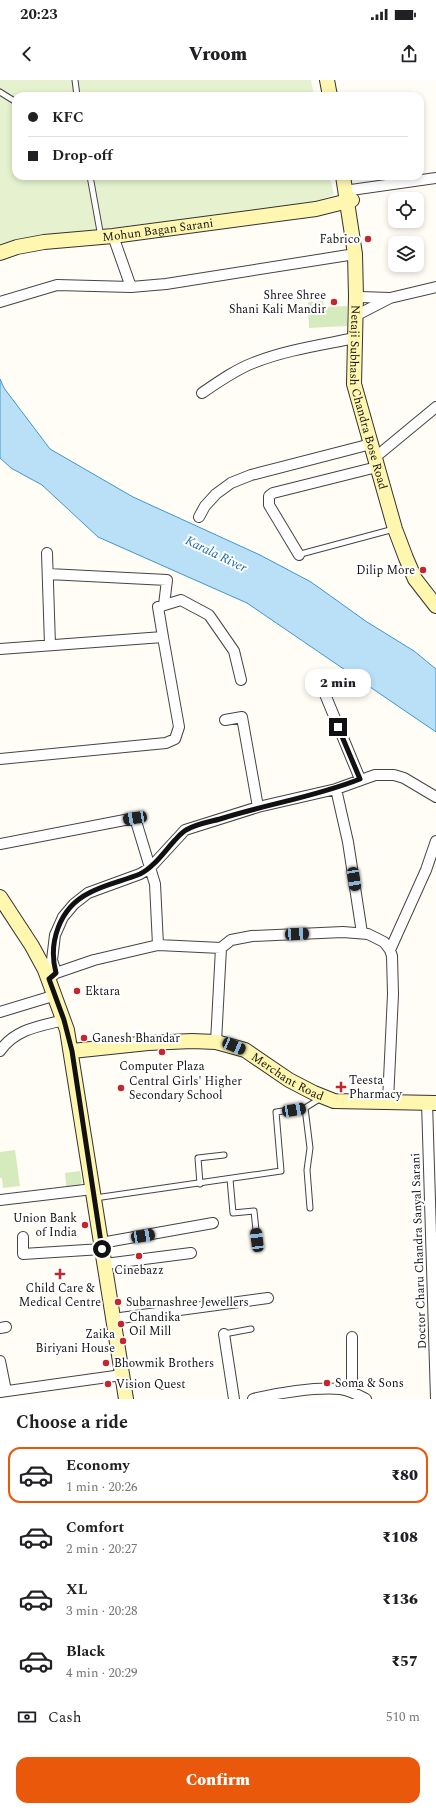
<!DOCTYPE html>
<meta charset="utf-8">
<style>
:root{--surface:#fff;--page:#f6f6f6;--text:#202124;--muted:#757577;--line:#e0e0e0;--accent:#ea580c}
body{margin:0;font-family:Spectral,serif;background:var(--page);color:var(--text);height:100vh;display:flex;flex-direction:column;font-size:15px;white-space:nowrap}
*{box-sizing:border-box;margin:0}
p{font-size:13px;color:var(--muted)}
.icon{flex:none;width:22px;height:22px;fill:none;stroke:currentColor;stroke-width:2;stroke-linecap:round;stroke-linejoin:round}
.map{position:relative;height:1319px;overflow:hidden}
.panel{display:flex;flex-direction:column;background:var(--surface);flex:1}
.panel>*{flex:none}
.hud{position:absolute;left:12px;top:12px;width:412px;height:88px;border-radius:12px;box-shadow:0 2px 6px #0003;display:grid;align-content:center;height:88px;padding:0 16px;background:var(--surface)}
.buttons{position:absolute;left:388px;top:112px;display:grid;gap:8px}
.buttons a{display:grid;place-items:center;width:36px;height:36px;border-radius:8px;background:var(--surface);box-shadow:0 2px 6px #0003;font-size:20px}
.end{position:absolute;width:18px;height:18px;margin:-9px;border:5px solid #111;background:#fff;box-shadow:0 0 0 2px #fff}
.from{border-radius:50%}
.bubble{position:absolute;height:28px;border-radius:12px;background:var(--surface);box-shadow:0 2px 6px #0003;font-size:13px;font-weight:800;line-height:28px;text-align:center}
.car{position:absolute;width:12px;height:24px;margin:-12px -6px;border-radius:5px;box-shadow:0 0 3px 1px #0007;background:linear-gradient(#222 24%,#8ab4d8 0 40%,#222 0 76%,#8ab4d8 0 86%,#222 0)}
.hud b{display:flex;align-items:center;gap:14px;height:38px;font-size:15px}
.hud b+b{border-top:1px solid var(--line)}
.hud i{width:10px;height:10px;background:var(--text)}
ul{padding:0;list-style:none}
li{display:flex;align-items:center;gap:12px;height:56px;margin:0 8px 6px;padding:0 8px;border:2px solid transparent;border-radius:12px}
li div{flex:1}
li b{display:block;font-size:15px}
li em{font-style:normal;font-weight:800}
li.on{border-color:var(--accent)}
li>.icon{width:36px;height:36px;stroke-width:1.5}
h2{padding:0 16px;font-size:18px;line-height:48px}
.pay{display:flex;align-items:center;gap:10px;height:44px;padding:0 16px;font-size:15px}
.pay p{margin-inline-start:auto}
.button{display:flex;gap:8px;margin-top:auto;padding:8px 16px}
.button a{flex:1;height:46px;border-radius:12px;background:var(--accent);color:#fff;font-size:16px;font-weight:800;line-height:46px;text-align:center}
.status{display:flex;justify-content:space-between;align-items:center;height:28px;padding:0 20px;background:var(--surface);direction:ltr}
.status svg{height:11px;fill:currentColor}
header{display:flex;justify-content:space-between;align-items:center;height:52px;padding:0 16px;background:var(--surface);font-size:18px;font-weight:800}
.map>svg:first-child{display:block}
.green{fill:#d5ebbd}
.pitch{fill:#e6f2cf}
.water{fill:#b9e0f7;stroke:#3f96cf}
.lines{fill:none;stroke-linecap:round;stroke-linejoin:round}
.lane-casing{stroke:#444;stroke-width:7}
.street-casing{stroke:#444;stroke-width:12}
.secondary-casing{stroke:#333;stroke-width:16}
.lane{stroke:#fff;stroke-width:5}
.street{stroke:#fff;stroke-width:10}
.secondary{stroke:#fff6b0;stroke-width:14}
.route{stroke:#111;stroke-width:5}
.poi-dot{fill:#c4262e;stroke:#fff;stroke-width:1.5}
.labels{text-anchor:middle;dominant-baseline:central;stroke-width:4;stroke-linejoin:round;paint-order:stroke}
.street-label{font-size:12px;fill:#111;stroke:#fff}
.poi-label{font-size:12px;fill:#111;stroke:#fff;text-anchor:start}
.water-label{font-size:13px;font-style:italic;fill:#1768a6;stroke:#fff}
</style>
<div class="status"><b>20:23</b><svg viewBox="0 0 49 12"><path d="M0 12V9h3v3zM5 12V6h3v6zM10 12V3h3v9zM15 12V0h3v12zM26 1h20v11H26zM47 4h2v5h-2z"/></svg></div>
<header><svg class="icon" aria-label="back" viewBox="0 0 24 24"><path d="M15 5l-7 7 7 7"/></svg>Vroom<svg class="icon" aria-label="share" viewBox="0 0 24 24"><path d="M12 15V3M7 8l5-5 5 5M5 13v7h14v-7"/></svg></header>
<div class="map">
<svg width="436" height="1319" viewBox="0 0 436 1319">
<rect width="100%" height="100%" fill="#fffdf5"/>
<path class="green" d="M323,221L324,227L347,226V246L309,248L308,222Z
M15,1070L20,1106L3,1108L2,1098H0V1072Z
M80,1091L82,1102L74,1112L67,1113L65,1093Z"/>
<path class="pitch" d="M0,0H311L314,16H16V96H330L334,115L315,121L264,129L37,157L0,167Z"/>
<path class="water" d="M0,299L4,308L50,369L133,417L260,475L311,502L367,542L414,571L436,589V652L247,523L98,457L42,405L11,388L0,378Z"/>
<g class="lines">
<g class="lane-casing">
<path id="lane" d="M75,0L77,16
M0,12L16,22
M90,96L101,157
M297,475L394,449
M305,1028L310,1068L307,1090L310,1128
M230,1099L233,1133L254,1131L257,1160
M200,1104L198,1078L224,1075
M95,1118L281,1091L276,1032L305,1028L321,1018
M224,1254L251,1249"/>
</g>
<g class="street-casing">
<path id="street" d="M351,110L436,98
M113,156L131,207
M360,217L390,218L436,207
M0,222L57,205L131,207L166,204L355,174
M359,234L390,218
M202,313C218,302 235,290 253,283C285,270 321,265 355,258
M378,375L436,327
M199,437L205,426L216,414L231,403L251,395L371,364
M47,473L50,565
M299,475L269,425V416L273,413L377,387
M48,494L167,500L164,525
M163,557L158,527L181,520L209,535L234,571L241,600
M0,569L163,557L179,647L175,659L166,663L0,679
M322,607L360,699
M225,640L242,637L258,727
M336,709L348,762L362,853
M0,764L135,738L155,804L158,865L94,880L56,893
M158,865L221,868
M390,870L426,790L436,761
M49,899L56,893L52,880L55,855L63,837L74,824L88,813L140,794L150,788L185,750L258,727L336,709L375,695H394L404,698L436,717
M0,932L56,915
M216,962L221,868L231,860L252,856L343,852L368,854L384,862L390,870L392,876L393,914L388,1021
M0,971C15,949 40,946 64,940
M427,1022L436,1319
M0,1120L93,1109
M23,1157V1174L102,1169
M101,1163L213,1143
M105,1184L191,1173
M113,1239L268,1218
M0,1248L6,1247
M224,1254L234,1319
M0,1281L6,1311
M0,1312L122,1295
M352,1312V1257
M253,1319C277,1313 315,1307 340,1309C349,1310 358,1315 366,1319"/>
</g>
<g class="secondary-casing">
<g id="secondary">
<path d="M327,0L330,16"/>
<path id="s1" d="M343,96L355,174L356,216L354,304L395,449L406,478L415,499L436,526"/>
<path id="s2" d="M0,173L17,167L44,162L113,156L316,129L352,120"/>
<path d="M0,817L32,866L45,890L67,950L126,1319"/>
<path id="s3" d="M72,971L148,963L192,961L216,962L245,970L289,1000L314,1013L334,1021L436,1023"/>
</g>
</g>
<use href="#lane" class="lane"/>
<use href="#street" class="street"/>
<use href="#secondary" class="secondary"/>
</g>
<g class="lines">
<path class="route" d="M102,1169L72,971L64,940L49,899L56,893C48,863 59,828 89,813C105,804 123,801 140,794C154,787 164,772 175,760C178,757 182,752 186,750C196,744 209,742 220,739C267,724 315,717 360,699L338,647"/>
</g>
<g class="poi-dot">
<circle cx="368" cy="159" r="4"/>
<circle cx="334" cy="222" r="4"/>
<circle cx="423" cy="490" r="4"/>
<circle cx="77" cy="911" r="4"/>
<circle cx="84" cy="958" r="4"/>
<circle cx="162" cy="972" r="4"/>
<path d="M339 1001h4v4h4v4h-4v4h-4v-4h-4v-4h4z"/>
<circle cx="121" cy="1008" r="4"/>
<circle cx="85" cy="1145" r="4"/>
<circle cx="139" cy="1176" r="4"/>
<path d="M58 1188h4v4h4v4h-4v4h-4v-4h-4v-4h4z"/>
<circle cx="118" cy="1222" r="4"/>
<circle cx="121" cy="1244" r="4"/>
<circle cx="123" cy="1261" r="4"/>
<circle cx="106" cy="1283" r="4"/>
<circle cx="327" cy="1303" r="4"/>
<circle cx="108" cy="1304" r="4"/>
</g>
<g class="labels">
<g class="street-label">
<text stroke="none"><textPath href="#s2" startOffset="160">Mohun Bagan Sarani</textPath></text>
<text stroke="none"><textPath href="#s1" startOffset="224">Netaji Subhash Chandra Bose Road</textPath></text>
<text stroke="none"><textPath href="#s3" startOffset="225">Merchant Road</textPath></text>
<text transform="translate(419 1171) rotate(-92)">Doctor Charu Chandra Sanyal Sarani</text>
</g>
<g class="poi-label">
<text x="360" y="159" text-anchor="end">Fabrico</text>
<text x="326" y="215" text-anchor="end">Shree Shree<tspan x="326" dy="14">Shani Kali Mandir</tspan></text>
<text x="415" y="490" text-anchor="end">Dilip More</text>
<text x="85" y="911">Ektara</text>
<text x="92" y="958">Ganesh Bhandar</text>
<text x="162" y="986" text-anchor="middle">Computer Plaza</text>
<text x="349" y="1000">Teesta<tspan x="349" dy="14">Pharmacy</tspan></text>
<text x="129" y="1001">Central Girls' Higher<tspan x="129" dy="14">Secondary School</tspan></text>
<text x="77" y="1138" text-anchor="end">Union Bank<tspan x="77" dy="14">of India</tspan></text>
<text x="139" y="1190" text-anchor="middle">Cinebazz</text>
<text x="60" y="1208" text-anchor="middle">Child Care &amp;<tspan x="60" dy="14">Medical Centre</tspan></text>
<text x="126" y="1222">Subarnashree Jewellers</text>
<text x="129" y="1237">Chandika<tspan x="129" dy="14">Oil Mill</tspan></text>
<text x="115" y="1254" text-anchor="end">Zaika<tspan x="115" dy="14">Biriyani House</tspan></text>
<text x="114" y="1283">Bhowmik Brothers</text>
<text x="335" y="1303">Soma &amp; Sons</text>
<text x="116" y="1304">Vision Quest</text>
</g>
<g class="water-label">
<text transform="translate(216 474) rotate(26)">Karala River</text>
</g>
</g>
</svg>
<div class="buttons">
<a><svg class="icon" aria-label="locate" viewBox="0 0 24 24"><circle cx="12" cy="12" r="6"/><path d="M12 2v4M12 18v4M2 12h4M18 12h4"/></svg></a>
<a><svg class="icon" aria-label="layers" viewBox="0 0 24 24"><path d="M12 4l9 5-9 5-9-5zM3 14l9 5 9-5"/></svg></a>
</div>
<i class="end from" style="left:102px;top:1169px"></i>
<i class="end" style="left:338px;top:647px"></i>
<div class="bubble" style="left:305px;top:589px;width:66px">2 min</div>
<i class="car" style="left:135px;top:738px;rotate:260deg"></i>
<i class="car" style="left:354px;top:799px;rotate:171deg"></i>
<i class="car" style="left:297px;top:854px;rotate:87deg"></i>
<i class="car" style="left:234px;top:966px;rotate:113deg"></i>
<i class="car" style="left:294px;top:1030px;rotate:80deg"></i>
<i class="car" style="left:143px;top:1156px;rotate:80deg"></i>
<i class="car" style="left:257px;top:1160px;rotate:353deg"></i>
<div class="hud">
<b><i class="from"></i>KFC</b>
<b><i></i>Drop-off</b>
</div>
</div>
<section class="panel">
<h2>Choose a ride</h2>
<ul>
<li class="on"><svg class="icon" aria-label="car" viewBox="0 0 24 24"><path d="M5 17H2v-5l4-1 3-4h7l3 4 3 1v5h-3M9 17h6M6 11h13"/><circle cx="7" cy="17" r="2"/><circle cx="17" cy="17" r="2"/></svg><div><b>Economy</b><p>1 min · 20:26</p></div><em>₹80</em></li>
<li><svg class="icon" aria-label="car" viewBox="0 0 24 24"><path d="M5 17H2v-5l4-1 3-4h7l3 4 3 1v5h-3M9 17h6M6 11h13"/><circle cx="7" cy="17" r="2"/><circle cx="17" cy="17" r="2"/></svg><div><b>Comfort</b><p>2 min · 20:27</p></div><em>₹108</em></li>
<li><svg class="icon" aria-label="car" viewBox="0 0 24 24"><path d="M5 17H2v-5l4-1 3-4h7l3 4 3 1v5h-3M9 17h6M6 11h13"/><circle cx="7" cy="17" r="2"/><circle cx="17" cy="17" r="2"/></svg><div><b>XL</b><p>3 min · 20:28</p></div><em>₹136</em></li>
<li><svg class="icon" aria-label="car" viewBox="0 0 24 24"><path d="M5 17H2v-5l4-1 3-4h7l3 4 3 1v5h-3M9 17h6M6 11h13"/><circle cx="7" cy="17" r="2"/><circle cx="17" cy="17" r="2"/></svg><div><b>Black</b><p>4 min · 20:29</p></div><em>₹57</em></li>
</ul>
<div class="pay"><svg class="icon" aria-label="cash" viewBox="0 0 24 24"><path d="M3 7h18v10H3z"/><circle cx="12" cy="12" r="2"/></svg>Cash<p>510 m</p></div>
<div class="button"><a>Confirm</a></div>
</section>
